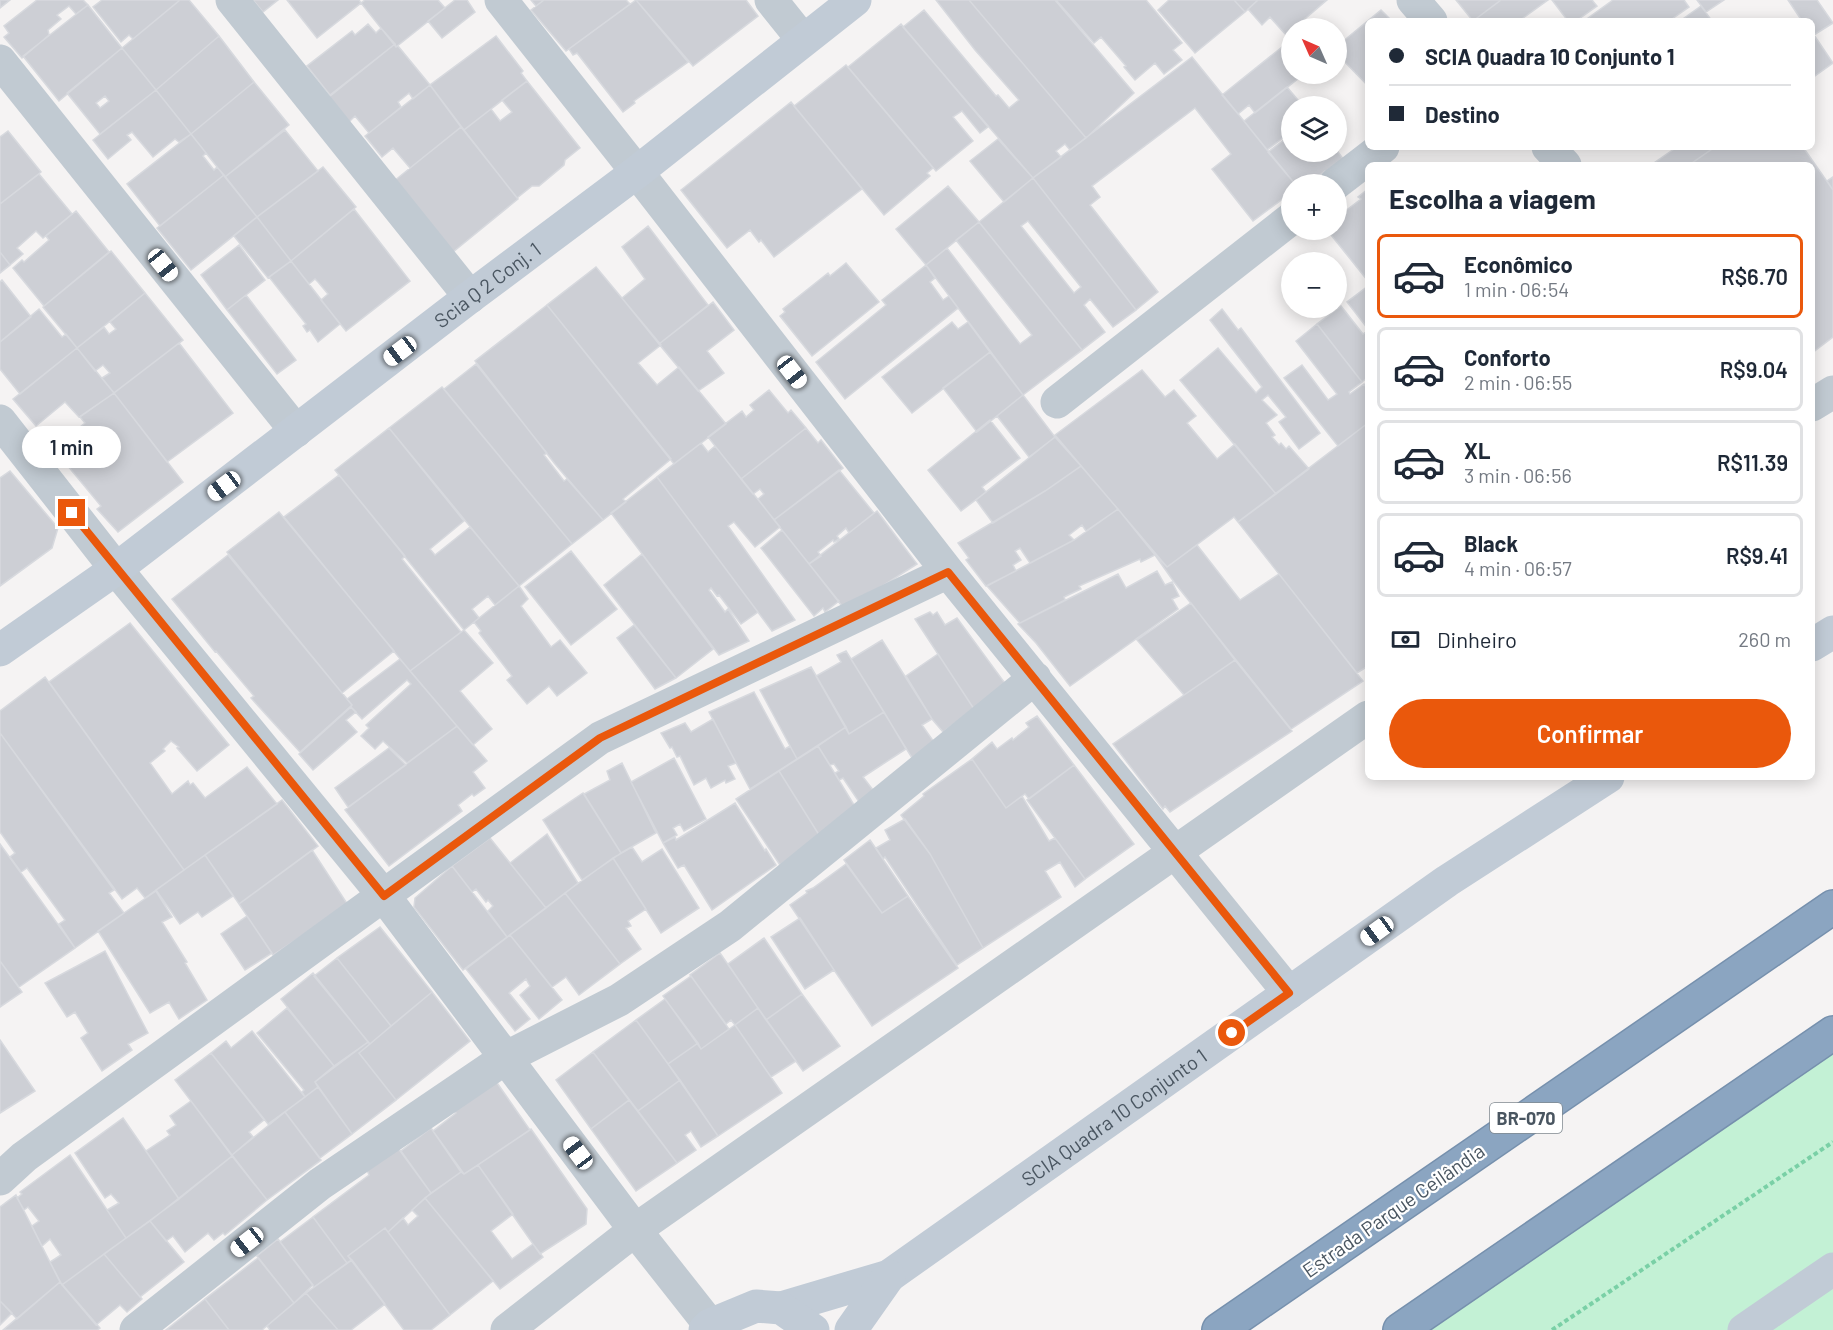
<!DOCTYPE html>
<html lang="pt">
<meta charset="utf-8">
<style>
:root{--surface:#fff;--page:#f6f6f7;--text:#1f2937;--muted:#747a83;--line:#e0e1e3;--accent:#ea580c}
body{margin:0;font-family:Barlow,sans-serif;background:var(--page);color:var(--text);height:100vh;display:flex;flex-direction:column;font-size:22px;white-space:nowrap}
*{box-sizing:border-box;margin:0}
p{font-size:20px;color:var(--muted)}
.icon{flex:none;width:33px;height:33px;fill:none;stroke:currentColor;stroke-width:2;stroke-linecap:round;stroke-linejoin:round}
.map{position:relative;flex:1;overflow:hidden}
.panel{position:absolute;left:1365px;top:162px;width:450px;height:618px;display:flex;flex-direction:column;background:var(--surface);border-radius:9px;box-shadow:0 3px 15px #0003}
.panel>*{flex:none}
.banner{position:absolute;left:1365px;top:18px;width:450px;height:132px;border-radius:9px;box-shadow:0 3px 15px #0003;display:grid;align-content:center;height:132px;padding:0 24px;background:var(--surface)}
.needle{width:39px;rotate:315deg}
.buttons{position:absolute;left:1281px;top:18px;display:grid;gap:12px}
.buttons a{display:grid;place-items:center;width:66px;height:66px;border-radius:50%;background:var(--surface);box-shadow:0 3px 15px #0003;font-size:30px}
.end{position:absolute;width:27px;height:27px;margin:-14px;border:8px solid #ea580c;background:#fff;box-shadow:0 0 0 3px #fff}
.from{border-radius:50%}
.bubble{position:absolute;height:42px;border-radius:21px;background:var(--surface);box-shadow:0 3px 15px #0003;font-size:20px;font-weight:600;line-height:42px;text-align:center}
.car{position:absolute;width:18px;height:36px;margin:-18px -9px;border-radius:8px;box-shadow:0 0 4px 2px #0007;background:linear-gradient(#fff 24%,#345 0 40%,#fff 0 76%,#345 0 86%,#fff 0)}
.banner b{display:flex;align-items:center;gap:21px;height:57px;font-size:22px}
.banner b+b{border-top:2px solid var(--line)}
.banner i{width:15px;height:15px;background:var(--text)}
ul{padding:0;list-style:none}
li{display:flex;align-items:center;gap:18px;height:84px;margin:0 12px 9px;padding:0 12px;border:3px solid var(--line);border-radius:9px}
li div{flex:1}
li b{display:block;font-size:22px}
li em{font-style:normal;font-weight:600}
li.active{border-color:var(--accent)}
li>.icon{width:54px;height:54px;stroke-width:1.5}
h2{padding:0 24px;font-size:27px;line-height:72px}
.pay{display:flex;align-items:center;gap:15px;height:66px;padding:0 24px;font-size:22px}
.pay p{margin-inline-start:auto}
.cta{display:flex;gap:12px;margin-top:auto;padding:12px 24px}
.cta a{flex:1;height:69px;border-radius:36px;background:var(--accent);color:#fff;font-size:24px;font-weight:600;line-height:69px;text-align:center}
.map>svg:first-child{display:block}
.green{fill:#c3f1d5}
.building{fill:#cdcfd5;stroke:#d7d9de;stroke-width:1.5;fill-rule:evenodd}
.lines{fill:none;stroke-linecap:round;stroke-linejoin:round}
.highway-casing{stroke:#7690ad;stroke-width:36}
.path{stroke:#7ad0a6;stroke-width:4;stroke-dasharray:4.5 3;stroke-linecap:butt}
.street{stroke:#c1cad2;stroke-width:33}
.secondary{stroke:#c1cbd6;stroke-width:33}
.highway{stroke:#8ba5c1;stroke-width:33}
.route{stroke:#ea580c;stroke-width:8}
.labels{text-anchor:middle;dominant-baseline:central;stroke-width:4.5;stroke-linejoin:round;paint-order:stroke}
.shield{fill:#fff;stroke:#808990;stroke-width:1.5}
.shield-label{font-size:18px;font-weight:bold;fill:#4a5661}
.street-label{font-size:20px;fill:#4a5661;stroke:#fff}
</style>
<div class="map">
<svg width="1833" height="1330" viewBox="0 0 1833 1330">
<rect width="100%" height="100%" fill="#f5f3f3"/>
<path class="green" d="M1833,1028V1330H1400Z"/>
<path class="building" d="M0,0H10L0,8Z
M37,0H83L88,5L76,14L69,6L57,15L61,19L48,30L49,35L22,58L4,37L9,33L4,26Z
M102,0H180L133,39L129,35L121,42L93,7Z
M180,0H189L219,36L156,90L122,48Z
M253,0H278L263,12Z
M287,0H359L361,3L317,38Z
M365,0H438L445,8L396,47L361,3Z
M455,0H467L475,12L442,38L428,21Z
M531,0H544L536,6Z
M544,0H626L630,4L566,51L531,10Z
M636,0L688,62L634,101L635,103L623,112L577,53L573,55L569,49Z
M636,0H746L758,16L693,66Z
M936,0H969L1086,138L1070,150L1065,144L1056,151L1061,157L1033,178L903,27L924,10L996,96L998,95L1009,108L1019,100L975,50Z
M969,0H1055L1134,93L1086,138Z
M1056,0H1146L1182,43L1173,50L1182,60L1164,74L1155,63L1135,80L1124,67L1126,66L1101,37L1094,43Z
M1169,0H1234L1245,12L1195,53L1158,10Z
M1234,0H1258L1245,12Z
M1258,0H1327L1286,35L1270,17L1262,25L1248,9Z
M1456,0H1501L1473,21Z
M1501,0H1548L1519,21H1473Z
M1552,0H1592L1597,6L1576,21H1568Z
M1613,0H1684L1689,7L1669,21H1584Z
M1697,0H1724L1706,12Z
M1788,0H1817L1833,23L1814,35L1812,32V21H1802Z
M88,5L122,48L59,101L23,56Z
M1701,6L1712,21H1680Z
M1381,10L1392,21H1368V86L1336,53V47Z
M368,24L376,33L381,28L395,44L330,95L307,66L352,31L355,35Z
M901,24L988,127L980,133L962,111L953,117L973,141L936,171L848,67Z
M1812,32L1833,63L1812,78Z
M219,36L254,82L191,134L156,90Z
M496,36L523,71L521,73L527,81L464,130L430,85Z
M1292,39V74H1304L1255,113L1249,105L1238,114L1222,95Z
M395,44L396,47L398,46L430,85L413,99L409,93L398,102L401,107L369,133L355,116L349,122L329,97Z
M122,48L156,90L100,134L67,93ZM105,96L109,101L100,108L96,103Z
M1192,57L1295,184H1292V192L1253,221L1212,169L1231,154L1195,108L1092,186L1100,197L1090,205L1158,292L1136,310L1033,178Z
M846,65L933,168L927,173L930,176L884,215L794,106Z
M527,81L580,148L565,160L564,165L539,186H532L517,198L464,130L491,109L500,121L512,112L502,100Z
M254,82L289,125L225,177L191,134Z
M430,85L461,127L410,168L393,148L382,157L365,136Z
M1287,87L1303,106H1292V131L1267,150L1244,121Z
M156,90L191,134L179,142L175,139L153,157L132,132L127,135L131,140L108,159L93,140Z
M791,102L862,189L774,257L761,240L759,242L750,230L727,248L681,190Z
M461,127L518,199L453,252L394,181Z
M285,130L318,171L257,217L225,177Z
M8,131L41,172L0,204V137Z
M191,134L206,153L203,156L214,170L217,167L224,175L160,226L127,184Z
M1292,134V152H1336V149L1344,160L1327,173L1325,171L1317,177L1319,179L1312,184H1295L1268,152Z
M998,139L1033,178L1004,202L970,161Z
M1677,147H1715L1689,165H1651Z
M1715,147H1803L1833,190V337L1812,353V165H1689Z
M323,167L356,207L291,261L257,217Z
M39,174L72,214L43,238L36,231L17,248L23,254L10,265L0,252V204Z
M224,175L257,217L191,270L157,228Z
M1833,177V190L1827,181Z
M1033,178L1136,310L1113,327L1090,299L1084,305L1105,332L1082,350L979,222ZM1028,221L1081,287L1074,293L1021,226Z
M948,186L979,222L926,265L896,229Z
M1368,189V281L1327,230H1336V218L1361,199L1358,197Z
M354,209L410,281L346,331L321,300L328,294L318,282L315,279L309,284L291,261Z
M76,211L109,252L44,306L13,268L22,260L24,262L49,240L46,236Z
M257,217L291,261L268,278L234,236Z
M979,222L1082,350L1023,395L926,265L947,248L1020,344L1032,335L956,240Z
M648,226L708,305L659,344L622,298L645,279L622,247Z
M239,245L265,280L227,310L201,275Z
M111,251L145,293L77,348L43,307Z
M0,252L10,265L0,273Z
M291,261L340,324L318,342L310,330L307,332L303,326L306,324L269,277Z
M846,263L879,302L812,356L780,316L785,312L783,309L828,273L830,276Z
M926,265L935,278L930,282L943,300L949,296L958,308L845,399L816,362L886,305L882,300Z
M596,267L661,345L638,363L657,385L679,367L726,424L674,464L547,305Z
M2,280L31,317L0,342V282Z
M1368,286V329L1347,302Z
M145,293L183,340L114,393L102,378L110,373L103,365L95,371L77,348L104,327L109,334L116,329L110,322Z
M246,295L296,360L277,374L227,310Z
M713,302L734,330L707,351L724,373L698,391L659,344Z
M547,305L671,459L623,499L626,502L603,520L555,464L475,361Z
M1341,306L1363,334L1368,331V377L1362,382L1317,324Z
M39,309L62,337L66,334L77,348L20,394L0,369V342Z
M1222,309L1238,330L1241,328L1320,433L1299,449L1279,422L1286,417L1268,395L1262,400L1277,415L1266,423L1275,435L1272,437L1279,445L1281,443L1286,449L1289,446L1309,469L1276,494L1180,380L1218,348L1256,393L1262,387L1210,320Z
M952,322L958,329L968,322L990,352L912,413L882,377Z
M1317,324L1362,382L1349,392L1350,394L1364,384L1368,390V423L1338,446L1284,378L1302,365L1328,400L1337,394L1296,341Z
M179,343L233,413L167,462L114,393Z
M77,348L114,393L79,417L65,402L36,426L13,399Z
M990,352L1023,395L977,432L943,388Z
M476,364L547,453L544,455L564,481L567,479L603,520L572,544L444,389Z
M1142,370L1165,397L1174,390L1196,416L1187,423L1217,459L1235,444L1276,494L1238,522L1234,517L1167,567L1055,435Z
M442,387L572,544L519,586L389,428Z
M769,390L788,413L791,410L806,428L741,479L708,437L742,411L746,417L754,410L750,405Z
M114,393L183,482L118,532L97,509L101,506L53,448L85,423L80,417Z
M1023,395L1055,437L1029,457L997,416Z
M990,420L1020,458L982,487L986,492L961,511L928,470Z
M1368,423V666L1357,673L1238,522Z
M389,428L464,521L430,549L435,555L470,527L519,586L495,605L488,596L472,609L479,618L464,630L335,470Z
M806,428L818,443L821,440L843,468L774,520L758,499L764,494L760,489L753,494L741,479Z
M1055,437L1081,466L1045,491L993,523L976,500Z
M701,443L708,452L715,446L780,527L755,547L734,522L728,526L795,620L772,631L657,477Z
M1081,466L1118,509L1086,531L1082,525L1069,535L1074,540L1030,563L1020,548L1015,551L1021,560L1013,565L1016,571L986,586L966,560L969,558L958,543L1045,491Z
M839,470L874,513L849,533L846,528L837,536L839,539L834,542L833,540L818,552L821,556L809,564L774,520Z
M10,471L58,528L52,548L0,586V478Z
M339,475L405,556L402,559L461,632L410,671L284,517Z
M657,477L758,612L741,624L719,595L717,596L711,588L709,590L725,612L728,609L749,641L719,655L611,513Z
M1118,509L1155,555L1141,562L1140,559L1079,586L1081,589L1064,597L1065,600L1020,623L987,586L1074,540Z
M877,511L917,564L845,610L809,564Z
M279,512L394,651L342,693L227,552Z
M782,530L837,599L839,601L825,612L823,608L814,616L761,548Z
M1197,545L1240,600L1279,574L1363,681L1291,729L1174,582L1155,555L1167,567Z
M571,551L617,609L571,645L525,587Z
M642,554L713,649L676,678L604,585Z
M228,555L352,705L300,752L251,698L254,696L216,651L215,652L172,599Z
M1157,571L1165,585L1172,582L1179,596L1172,599L1178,609L1070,686L1036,643L1018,624L1118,574L1126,588Z
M519,586L528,599L521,606L551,647L560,640L587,673L557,696L549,686L527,704L507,680L512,676L479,633L481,631L474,622Z
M1191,603L1235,660L1184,695L1137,640Z
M930,612L933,615L937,612L945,625L957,618L1007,686L974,709L915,619Z
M130,623L229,745L197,771L177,748L179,747L171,741L163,749L165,751L150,763L172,794L188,781L190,785L193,783L205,798L247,767L277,804L184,870L49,682Z
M634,625L676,678L655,689L617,638Z
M464,630L493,663L460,691L492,729L473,745L410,671Z
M882,640L932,719L922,725L934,742L912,758L851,659Z
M846,651L884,712L849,734L816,676L841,662L837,655Z
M938,654L974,709L943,732L932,719L906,676Z
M400,659L457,726L407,763L383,741L375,749L361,736L369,728L366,725L411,684L407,680L362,719L351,707L352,705L347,699Z
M1235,660L1292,731L1170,812L1165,806L1163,809L1113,744Z
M811,667L846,727L797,759L760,690Z
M45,677L184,870L145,898L137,888L122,899L0,733V711Z
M754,692L785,749L790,746L797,759L750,789L709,712Z
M351,707L356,712L346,720L357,732L313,770L299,754Z
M884,712L906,749L863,777L873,790L859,802L843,778L839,780L835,773L839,771L834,764L830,765L818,746L846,727L849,734Z
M1037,716L1074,765L1029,799L1025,794L1006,808L972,759L992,742L997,749L1012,738L1013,740L1029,727L1026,723Z
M713,719L736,763L728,766L735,779L726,783L725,780L711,788L706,778L694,785L680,756L677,757L672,747L670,748L661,733L685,723L691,732Z
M457,726L487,761L473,772L485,788L474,796L472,794L458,805L462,811L389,866L345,810Z
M0,733L114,890L109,893L124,913L75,948L59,924L65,920L27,868L21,872L10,857L15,853L0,832Z
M818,746L856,808L821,838L779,771Z
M389,748L406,765L348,807L335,788Z
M674,758L706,819L684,831L680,824L673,828L677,835L663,843L631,782Z
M972,759L1006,808L1022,796L1049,841L1055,838L1085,879L1075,887L1060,862L1045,871L1061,897L983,948L930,854L901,815L924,796L923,794Z
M622,763L656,833L621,853L584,794L610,780L607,771Z
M1074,765L1134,844L1085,879L1027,800Z
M779,771L821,838L780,865L736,799Z
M583,793L621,853L582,880L543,820Z
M282,800L318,846L239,904L205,855Z
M735,803L765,851L766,849L776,865L712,910L684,865L678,868L663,843L675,837L676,840Z
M905,819L930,854L983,948L957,965L885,857L883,859L876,848L890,840L885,830Z
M547,834L578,883L546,908L510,863Z
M490,838L546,908L507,937L488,911L493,906L488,900L486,902L476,889L472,892L452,866Z
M870,840L908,896L882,913L844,860Z
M0,844L75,948L19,987L0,961Z
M632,847L642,862L662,849L699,908L661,933L613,858Z
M312,850L348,905L273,955L239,904Z
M205,855L233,896L202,917L198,912L180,924L156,890Z
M613,858L646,909L628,921L631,926L626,928L641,949L620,964L565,893Z
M846,864L882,913L908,896L958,968L872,1026L790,905L807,893L806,891L813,888Z
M452,866L507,937L463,970L414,907L415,898Z
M156,891L172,917L162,922L187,962L185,963L207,1000L179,1019L169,1002L150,1013L98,931Z
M565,893L620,964L579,995L566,977L552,987L510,935Z
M247,916L272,953L245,970L221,934Z
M800,918L834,970L805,989L771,937Z
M380,927L432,992L391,1026L337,958Z
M510,935L562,1000L539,1019L520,995L530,986L526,979L509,993L530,1019L515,1031L466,969Z
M764,938L802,994L766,1020L728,964Z
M105,951L148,1033L128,1044L132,1050L102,1071L81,1038L88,1033L75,1012L67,1017L45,983Z
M720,953L758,1008L735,1025L731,1020L726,1024L690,975Z
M337,958L391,1026L370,1044L314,976Z
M0,961L22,992L0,1007Z
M313,973L368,1042L334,1066L281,999Z
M691,976L729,1029L701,1049L663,996Z
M432,992L470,1041L396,1100L359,1053Z
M802,994L840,1046L803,1071L766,1020Z
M665,999L698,1043L668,1064L636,1020Z
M287,1008L334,1066L315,1082L318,1087L305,1097L302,1092L304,1090L257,1033Z
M758,1008L796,1061L771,1077L735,1025Z
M636,1020L680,1080L638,1111L593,1052Z
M735,1025L782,1093L718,1136L668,1064L698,1043L701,1049Z
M252,1031L305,1097L268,1124L211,1053L226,1041L231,1048Z
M0,1040L35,1091L0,1113Z
M368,1042L370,1044L359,1053L396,1100L352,1134L315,1082Z
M593,1052L629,1100L591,1129L556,1080Z
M211,1053L264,1120L249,1132L253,1137L232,1155L175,1080Z
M495,1080L530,1130L464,1174L433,1131L456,1113L454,1111Z
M680,1080L718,1136L701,1147L691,1131L685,1135L696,1150L677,1163L638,1111Z
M318,1087L352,1134L320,1158L285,1112Z
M629,1100L677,1163L636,1191L591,1129Z
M191,1101L232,1156L179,1199L146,1151L170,1135L167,1131L176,1125L170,1116Z
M285,1112L321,1160L267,1200L232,1155Z
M123,1118L179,1199L126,1238L107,1210L119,1203L111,1194L105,1198L75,1153Z
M431,1128L461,1172L431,1193L401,1151Z
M531,1129L587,1209L586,1224L540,1254L478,1165Z
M398,1148L431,1193L388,1232L385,1228L348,1256L352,1260L347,1263L313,1217L369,1175L367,1170Z
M70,1155L126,1238L62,1285L50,1262L61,1255L50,1239L42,1246L32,1226L39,1221L28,1207L24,1210L17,1198L22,1194L20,1192Z
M232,1156L267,1200L225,1235L223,1233L214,1240L208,1233L185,1252L173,1236L166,1241L150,1221Z
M478,1165L513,1214L491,1231L512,1259L533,1244L543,1257L500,1289L425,1198L461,1172L464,1174Z
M16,1195L60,1282L17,1319L0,1301V1207Z
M425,1198L493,1281L450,1315L388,1232L403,1218L408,1225L418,1216L412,1210Z
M313,1217L347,1263L314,1287L280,1242Z
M150,1221L184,1262L140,1297L104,1254Z
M385,1228L450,1315L431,1330H404L348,1256Z
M278,1239L313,1285L294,1303L257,1256Z
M104,1254L142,1299L127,1312L120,1305L96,1325L62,1285Z
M258,1258L294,1303L262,1330H229L205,1299Z
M352,1260L385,1304L351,1330H338L306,1293Z
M60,1282L100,1328L97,1330H3Z
M306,1293L338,1330H270L267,1326Z
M205,1299L229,1330H166Z
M0,1301L12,1313L0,1325Z"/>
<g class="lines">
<g class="highway-casing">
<path id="highway" d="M1219,1330L1833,907
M1400,1330L1833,1033"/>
</g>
<path class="path" d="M1552,1330L1833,1142"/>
<path class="street" d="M232,0L470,297
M501,0L637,172L948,572L1289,993
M771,0L803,40
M1413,0L1431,21
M0,61L296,431
M1548,147L1565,165
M1335,184L1383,147
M1057,402L1292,218
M1812,405L1833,392
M0,421L116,569L384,896L635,1230L710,1325
M0,1179L24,1157L600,738L948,572
M136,1330L320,1184L507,1057L619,1000L730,926L1035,678
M507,1330L635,1230L1368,717"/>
<g class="secondary">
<path d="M1812,645L1833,632"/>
<path id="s1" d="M0,650L116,569L470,297L637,172L855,0"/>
<path id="s2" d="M781,1308L889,1276L1447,881L1608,777"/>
<path d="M705,1330L710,1325L756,1306L781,1308L813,1330"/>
<path d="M851,1330L889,1276"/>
<path d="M1744,1330L1833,1269"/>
</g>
<use href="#highway" class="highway"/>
</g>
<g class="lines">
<path class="route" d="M72,513L384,896L600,738L948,572L1289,993L1232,1033"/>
</g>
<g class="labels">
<rect class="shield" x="1490" y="1103" width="72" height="30" rx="4.5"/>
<g class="shield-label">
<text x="1526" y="1118">BR-070</text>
</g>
<g class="street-label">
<text stroke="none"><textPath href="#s1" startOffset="609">Scia Q 2 Conj. 1</textPath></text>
<text stroke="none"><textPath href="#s2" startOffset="388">SCIA Quadra 10 Conjunto 1</textPath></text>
<text transform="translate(1393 1210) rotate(-35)">Estrada Parque Ceilândia</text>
</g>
</g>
</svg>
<div class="buttons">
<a><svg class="needle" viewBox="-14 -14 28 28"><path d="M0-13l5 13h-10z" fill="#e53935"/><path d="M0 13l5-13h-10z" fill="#747a83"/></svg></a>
<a><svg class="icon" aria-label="layers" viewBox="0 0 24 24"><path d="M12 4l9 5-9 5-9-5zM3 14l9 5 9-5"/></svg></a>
<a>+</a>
<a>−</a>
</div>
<i class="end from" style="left:1232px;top:1033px"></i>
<i class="end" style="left:72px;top:513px"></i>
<div class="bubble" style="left:22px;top:426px;width:99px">1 min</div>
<i class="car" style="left:163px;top:265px;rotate:141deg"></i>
<i class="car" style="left:400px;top:351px;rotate:233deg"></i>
<i class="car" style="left:792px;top:372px;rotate:142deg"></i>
<i class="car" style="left:224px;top:486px;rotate:233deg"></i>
<i class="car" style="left:1377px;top:931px;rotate:234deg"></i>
<i class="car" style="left:578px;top:1153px;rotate:323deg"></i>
<i class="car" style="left:247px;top:1242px;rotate:232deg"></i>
<div class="banner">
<b><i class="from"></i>SCIA Quadra 10 Conjunto 1</b>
<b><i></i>Destino</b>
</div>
<section class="panel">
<h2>Escolha a viagem</h2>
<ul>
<li class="active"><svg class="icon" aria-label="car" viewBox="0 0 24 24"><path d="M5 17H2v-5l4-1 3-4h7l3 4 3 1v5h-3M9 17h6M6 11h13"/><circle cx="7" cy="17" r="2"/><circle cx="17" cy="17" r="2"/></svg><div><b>Econômico</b><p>1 min · 06:54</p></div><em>R$6.70</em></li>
<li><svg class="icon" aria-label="car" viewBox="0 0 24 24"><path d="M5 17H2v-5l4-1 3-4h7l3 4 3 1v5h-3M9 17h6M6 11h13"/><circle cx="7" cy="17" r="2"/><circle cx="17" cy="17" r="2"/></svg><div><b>Conforto</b><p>2 min · 06:55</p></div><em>R$9.04</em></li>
<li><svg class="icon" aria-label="car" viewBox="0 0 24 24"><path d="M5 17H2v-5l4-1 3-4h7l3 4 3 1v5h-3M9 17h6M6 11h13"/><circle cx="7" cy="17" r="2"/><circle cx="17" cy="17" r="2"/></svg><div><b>XL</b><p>3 min · 06:56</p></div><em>R$11.39</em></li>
<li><svg class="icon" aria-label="car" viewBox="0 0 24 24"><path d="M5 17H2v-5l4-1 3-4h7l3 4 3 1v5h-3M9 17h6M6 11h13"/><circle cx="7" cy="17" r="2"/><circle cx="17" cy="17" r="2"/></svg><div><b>Black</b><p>4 min · 06:57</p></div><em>R$9.41</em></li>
</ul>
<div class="pay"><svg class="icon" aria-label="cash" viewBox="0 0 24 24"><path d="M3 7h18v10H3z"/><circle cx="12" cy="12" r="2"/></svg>Dinheiro<p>260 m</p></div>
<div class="cta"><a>Confirmar</a></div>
</section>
</div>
